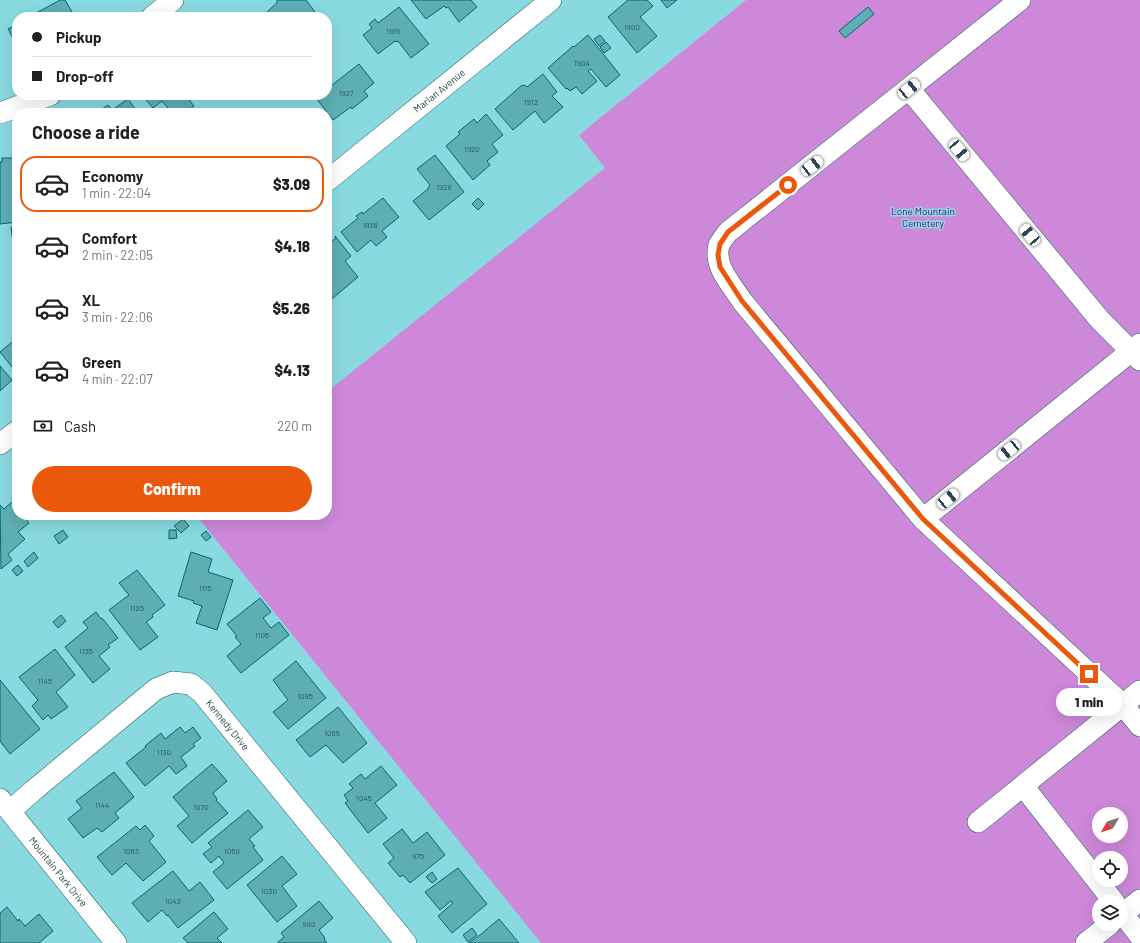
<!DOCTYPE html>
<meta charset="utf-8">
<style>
:root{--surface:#fff;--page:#f6f6f6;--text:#202124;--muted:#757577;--line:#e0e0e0;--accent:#ea580c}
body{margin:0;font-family:Barlow,sans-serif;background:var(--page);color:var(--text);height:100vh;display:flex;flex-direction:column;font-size:15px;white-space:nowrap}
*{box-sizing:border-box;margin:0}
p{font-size:13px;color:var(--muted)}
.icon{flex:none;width:22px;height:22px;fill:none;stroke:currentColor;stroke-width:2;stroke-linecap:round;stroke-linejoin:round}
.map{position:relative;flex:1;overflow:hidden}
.drawer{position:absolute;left:12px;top:108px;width:320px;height:412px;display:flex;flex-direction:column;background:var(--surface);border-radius:16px;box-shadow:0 4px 16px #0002}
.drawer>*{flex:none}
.banner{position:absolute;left:12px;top:12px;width:320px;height:88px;border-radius:16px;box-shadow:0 4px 16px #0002;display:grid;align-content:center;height:88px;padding:0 20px;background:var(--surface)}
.needle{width:26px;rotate:231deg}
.controls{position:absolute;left:1092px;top:807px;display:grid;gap:8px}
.controls a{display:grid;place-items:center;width:36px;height:36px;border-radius:50%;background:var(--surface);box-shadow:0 4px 16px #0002;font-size:20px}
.end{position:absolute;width:18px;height:18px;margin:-9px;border:5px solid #ea580c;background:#fff;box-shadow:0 0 0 2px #fff}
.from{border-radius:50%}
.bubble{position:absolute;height:28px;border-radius:14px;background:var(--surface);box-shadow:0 4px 16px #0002;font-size:13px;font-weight:800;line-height:28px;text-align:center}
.car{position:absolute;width:12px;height:24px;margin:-12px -6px;border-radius:5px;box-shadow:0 0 3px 1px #0007;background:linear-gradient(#fff 24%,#345 0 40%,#fff 0 76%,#345 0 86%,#fff 0)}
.banner b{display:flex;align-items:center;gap:14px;height:38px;font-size:15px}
.banner b+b{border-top:1px solid var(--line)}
.banner i{width:10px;height:10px;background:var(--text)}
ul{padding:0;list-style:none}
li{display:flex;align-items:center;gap:12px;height:56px;margin:0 8px 6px;padding:0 12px;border:2px solid transparent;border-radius:16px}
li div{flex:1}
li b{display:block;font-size:15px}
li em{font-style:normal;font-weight:800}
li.on{border-color:var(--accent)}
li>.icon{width:36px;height:36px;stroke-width:1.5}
h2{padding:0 20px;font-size:18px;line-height:48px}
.pay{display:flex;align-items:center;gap:10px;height:44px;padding:0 20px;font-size:15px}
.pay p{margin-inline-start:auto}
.button{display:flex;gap:8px;margin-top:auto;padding:8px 20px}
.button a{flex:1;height:46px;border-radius:24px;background:var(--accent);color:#fff;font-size:16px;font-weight:800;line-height:46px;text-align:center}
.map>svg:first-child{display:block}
.green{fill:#cd88d9;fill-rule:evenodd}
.building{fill:#5eafb4;stroke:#02686e}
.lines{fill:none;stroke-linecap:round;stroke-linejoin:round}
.minor-casing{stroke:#206064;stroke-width:22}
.minor{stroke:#fff;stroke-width:21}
.route{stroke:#ea580c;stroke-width:5}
.labels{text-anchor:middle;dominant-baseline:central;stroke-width:3;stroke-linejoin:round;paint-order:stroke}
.number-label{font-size:8px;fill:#2b595c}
.street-label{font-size:10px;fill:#1a3c3e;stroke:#89dae0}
.park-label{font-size:10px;fill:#690078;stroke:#89dae0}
</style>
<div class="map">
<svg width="1140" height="943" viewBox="0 0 1140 943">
<rect width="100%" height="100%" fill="#89dae0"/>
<path class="green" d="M746,0H1140V943H541L196,515H327V392L605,168L579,135ZM1099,814H1121V836H1099ZM1099,858H1121V880H1099ZM1099,902H1121V924H1099Z"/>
<path class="building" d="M60,0H65L75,17H29Z
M277,0H306L318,16L261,17L277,3Z
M411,0H471L477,7L459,22L448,7L446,8L444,6L426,19Z
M628,0H647L653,6L640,17L657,36L637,53L608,17Z
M661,0H677L667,8Z
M399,7L429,44L411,58L398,41L396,42L395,41L378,54L363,35L372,28L369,24L375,19L378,23Z
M868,7L874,14L845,38L839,31Z
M17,24V45L8,29Z
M588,35L620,75L606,87L591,69L588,71L597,81L582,94L576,87L570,91L567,88L566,89L548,68L573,46L574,47Z
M600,35L605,41L599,46L594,39Z
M606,42L611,48L604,53L600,47Z
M359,64L374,83L364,91L368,96L352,109L351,107L333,120L316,98L320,95H327V89Z
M543,74L557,92L552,96L563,107L544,123L535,111L513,130L495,109L522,85L523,86L525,85L527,87Z
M142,95H185L194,106L185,113H172L162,101L153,108Z
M128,99L138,113H96L108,105L112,110Z
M486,114L503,135L492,144L498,152L487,161L490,165L473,180L446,146L460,134L458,132L474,119L477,123Z
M435,155L464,192L429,220L413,201L428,189V188L430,185L417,169Z
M2,158H12L17,176V222L0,224V162H2Z
M383,198L399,217L382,231L387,237L376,246L371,240L357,252L341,232L358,218L356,216L362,212L363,214Z
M478,198L484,204L478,210L472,204Z
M17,226V242L13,243L11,227Z
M335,236L351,256L345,261L358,277L327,303V242L330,240L331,242L336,238Z
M17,338V373L0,352Z
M0,366L12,380L0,391Z
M12,502L17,508V515H23L29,523L18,532L25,539L8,554L12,560L1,569L0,505L4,509Z
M183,519L189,526L181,533L174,526Z
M63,530L68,537L59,544L54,536Z
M169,530H176L177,538L169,539Z
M206,531L211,537L206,541L201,535Z
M34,552L38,558L28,567L24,561Z
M191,552L212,559L208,572L233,580L217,630L196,623L202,606L193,603L194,601L178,596Z
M18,565L23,571L17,576L12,570Z
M137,570L165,605L152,615L153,617L146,622L158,637L140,650L109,610L129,595L119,583Z
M260,598L271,612L263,618L271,628L279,622L289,635L241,673L227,656L241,644L235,637L237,636L227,624Z
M96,612L101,619L102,618L118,638L108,645L110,647L99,656L110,669L93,683L65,647L88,628L83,622Z
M61,615L66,621L58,628L53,622Z
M55,649L75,675L56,692L68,707L51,719L48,715L43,720L32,706L38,700L19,677Z
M296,661L326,698L288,729L273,712L288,700L273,680Z
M0,680L40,729L10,754L0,741Z
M338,707L367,743L343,763L326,745L310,757L296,740Z
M180,727L185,733L193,727L201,738L193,744L195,746L181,757L187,766L176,774L169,766L145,786L126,763L146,747L145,746L161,733L165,739Z
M212,764L227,781L213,793L217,799L216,800L228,813L192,843L177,826L189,816L173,797Z
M381,766L397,785L375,803L387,818L368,833L345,803L348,801L344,795L353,788L349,784L361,774L365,779Z
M114,772L134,797L115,813L119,818L102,832L97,828L83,838L68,819L82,808L76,801Z
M248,810L263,827L249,839L255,846L253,847L263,860L227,889L213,872L224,863L219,856L211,863L203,854L212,847L208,843Z
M145,825L154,836L149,841L166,862L143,881L126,863L112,875L97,857L136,826L140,830Z
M402,829L413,843L427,832L445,855L410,883L403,875L400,877L388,863L394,858L383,844Z
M282,856L297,874L282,886L297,906L277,922L247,885Z
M458,868L487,904L452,933L438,916L453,903L451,901L440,910L425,892Z
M173,871L189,891L200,882L214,900L178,928L168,915L167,916L162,910L148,922L132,903Z
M432,872L437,879L432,883L426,877Z
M319,901L333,918L319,930L325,938L324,939L327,943H277L284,937L281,933Z
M7,907L18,921L19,919L25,926L39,914L53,931L39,943H0V913Z
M214,912L228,929L217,938L222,943H188L183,938Z
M499,919L519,943H469L480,935Z
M472,928L477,935L468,942L463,935Z"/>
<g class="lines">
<g class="minor-casing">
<g id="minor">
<path d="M152,17L173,0"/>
<path d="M909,89L1100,320L1140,360"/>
<path d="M0,113L50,95"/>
<path id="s1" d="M327,181L551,0"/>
<path d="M1140,344L923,519L1123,705L1140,726"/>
<path d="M0,444L17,431"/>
<path d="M923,519L742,301C732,285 713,266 719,245C721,241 725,236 728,232L1020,0"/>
<path d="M1023,786L1114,902"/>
<path id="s2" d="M0,799L116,943"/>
<path id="s3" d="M10,811L34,790L156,689L173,682L191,684L202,693L406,943"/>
<path d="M978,822L1140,691"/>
<path d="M1121,912L1140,936"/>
<path d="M1121,915L1140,900"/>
<path d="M1086,943L1110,924"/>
</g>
</g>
<use href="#minor" class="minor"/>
</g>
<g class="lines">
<path class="route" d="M788,185L728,232L720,244L718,255L720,267L742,301L923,519L1089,674"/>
</g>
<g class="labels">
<g class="number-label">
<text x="632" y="27">1900</text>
<text x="393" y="31">1919</text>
<text x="582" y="63">1904</text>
<text x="346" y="93">1927</text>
<text x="531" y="102">1912</text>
<text x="472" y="149">1920</text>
<text x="444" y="187">1928</text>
<text x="370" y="225">1936</text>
<text x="205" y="588">1115</text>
<text x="137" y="608">1125</text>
<text x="262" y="635">1105</text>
<text x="86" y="651">1135</text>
<text x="45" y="681">1145</text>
<text x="305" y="696">1085</text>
<text x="332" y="733">1065</text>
<text x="164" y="752">1130</text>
<text x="364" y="798">1045</text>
<text x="102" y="805">1144</text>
<text x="201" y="807">1070</text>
<text x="131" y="851">1063</text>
<text x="232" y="851">1050</text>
<text x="418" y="856">975</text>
<text x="269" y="891">1030</text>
<text x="173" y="901">1043</text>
<text x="309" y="924">980</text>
</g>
<g class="street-label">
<text stroke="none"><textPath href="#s1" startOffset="144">Marian Avenue</textPath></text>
<text stroke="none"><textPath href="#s3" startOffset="282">Kennedy Drive</textPath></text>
<text stroke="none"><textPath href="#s2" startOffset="93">Mountain Park Drive</textPath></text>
</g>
<g class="park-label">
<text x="923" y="211">Lone Mountain<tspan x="923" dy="12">Cemetery</tspan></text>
</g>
</g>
</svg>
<div class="controls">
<a><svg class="needle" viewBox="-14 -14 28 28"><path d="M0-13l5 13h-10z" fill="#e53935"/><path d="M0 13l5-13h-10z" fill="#757577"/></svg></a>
<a><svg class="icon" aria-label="locate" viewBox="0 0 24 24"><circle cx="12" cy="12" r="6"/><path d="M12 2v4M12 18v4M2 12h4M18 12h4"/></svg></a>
<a><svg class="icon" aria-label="layers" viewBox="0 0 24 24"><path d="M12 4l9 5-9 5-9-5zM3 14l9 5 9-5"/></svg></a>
</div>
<i class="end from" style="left:788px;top:185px"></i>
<i class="end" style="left:1089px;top:674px"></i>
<div class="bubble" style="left:1056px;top:688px;width:66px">1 min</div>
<i class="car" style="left:909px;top:89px;rotate:51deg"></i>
<i class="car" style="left:959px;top:150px;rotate:140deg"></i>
<i class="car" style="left:812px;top:166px;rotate:52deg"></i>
<i class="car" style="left:1030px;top:235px;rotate:320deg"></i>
<i class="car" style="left:1009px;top:450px;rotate:231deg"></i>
<i class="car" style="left:948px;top:499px;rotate:51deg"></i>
<div class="banner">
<b><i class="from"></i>Pickup</b>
<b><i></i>Drop-off</b>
</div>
<section class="drawer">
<h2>Choose a ride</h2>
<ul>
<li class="on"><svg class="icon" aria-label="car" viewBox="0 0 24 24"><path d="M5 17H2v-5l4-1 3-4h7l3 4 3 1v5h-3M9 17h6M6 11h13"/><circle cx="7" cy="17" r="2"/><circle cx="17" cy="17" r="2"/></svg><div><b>Economy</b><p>1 min · 22:04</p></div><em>$3.09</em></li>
<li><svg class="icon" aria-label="car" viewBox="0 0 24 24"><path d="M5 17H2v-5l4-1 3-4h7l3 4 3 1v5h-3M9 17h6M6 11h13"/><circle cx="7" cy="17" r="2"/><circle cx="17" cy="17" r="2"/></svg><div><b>Comfort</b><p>2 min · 22:05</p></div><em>$4.18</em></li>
<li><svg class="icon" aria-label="car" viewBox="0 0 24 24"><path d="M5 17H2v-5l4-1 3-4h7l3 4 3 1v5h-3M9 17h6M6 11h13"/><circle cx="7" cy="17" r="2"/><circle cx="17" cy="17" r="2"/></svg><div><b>XL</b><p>3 min · 22:06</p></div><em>$5.26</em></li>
<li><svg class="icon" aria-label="car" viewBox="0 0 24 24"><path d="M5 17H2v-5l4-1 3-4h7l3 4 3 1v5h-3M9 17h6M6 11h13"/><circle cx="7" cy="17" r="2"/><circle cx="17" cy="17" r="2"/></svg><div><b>Green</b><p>4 min · 22:07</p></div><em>$4.13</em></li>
</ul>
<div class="pay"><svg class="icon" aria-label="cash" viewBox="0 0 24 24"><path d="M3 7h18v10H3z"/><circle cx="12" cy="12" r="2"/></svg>Cash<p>220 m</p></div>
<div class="button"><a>Confirm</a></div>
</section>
</div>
